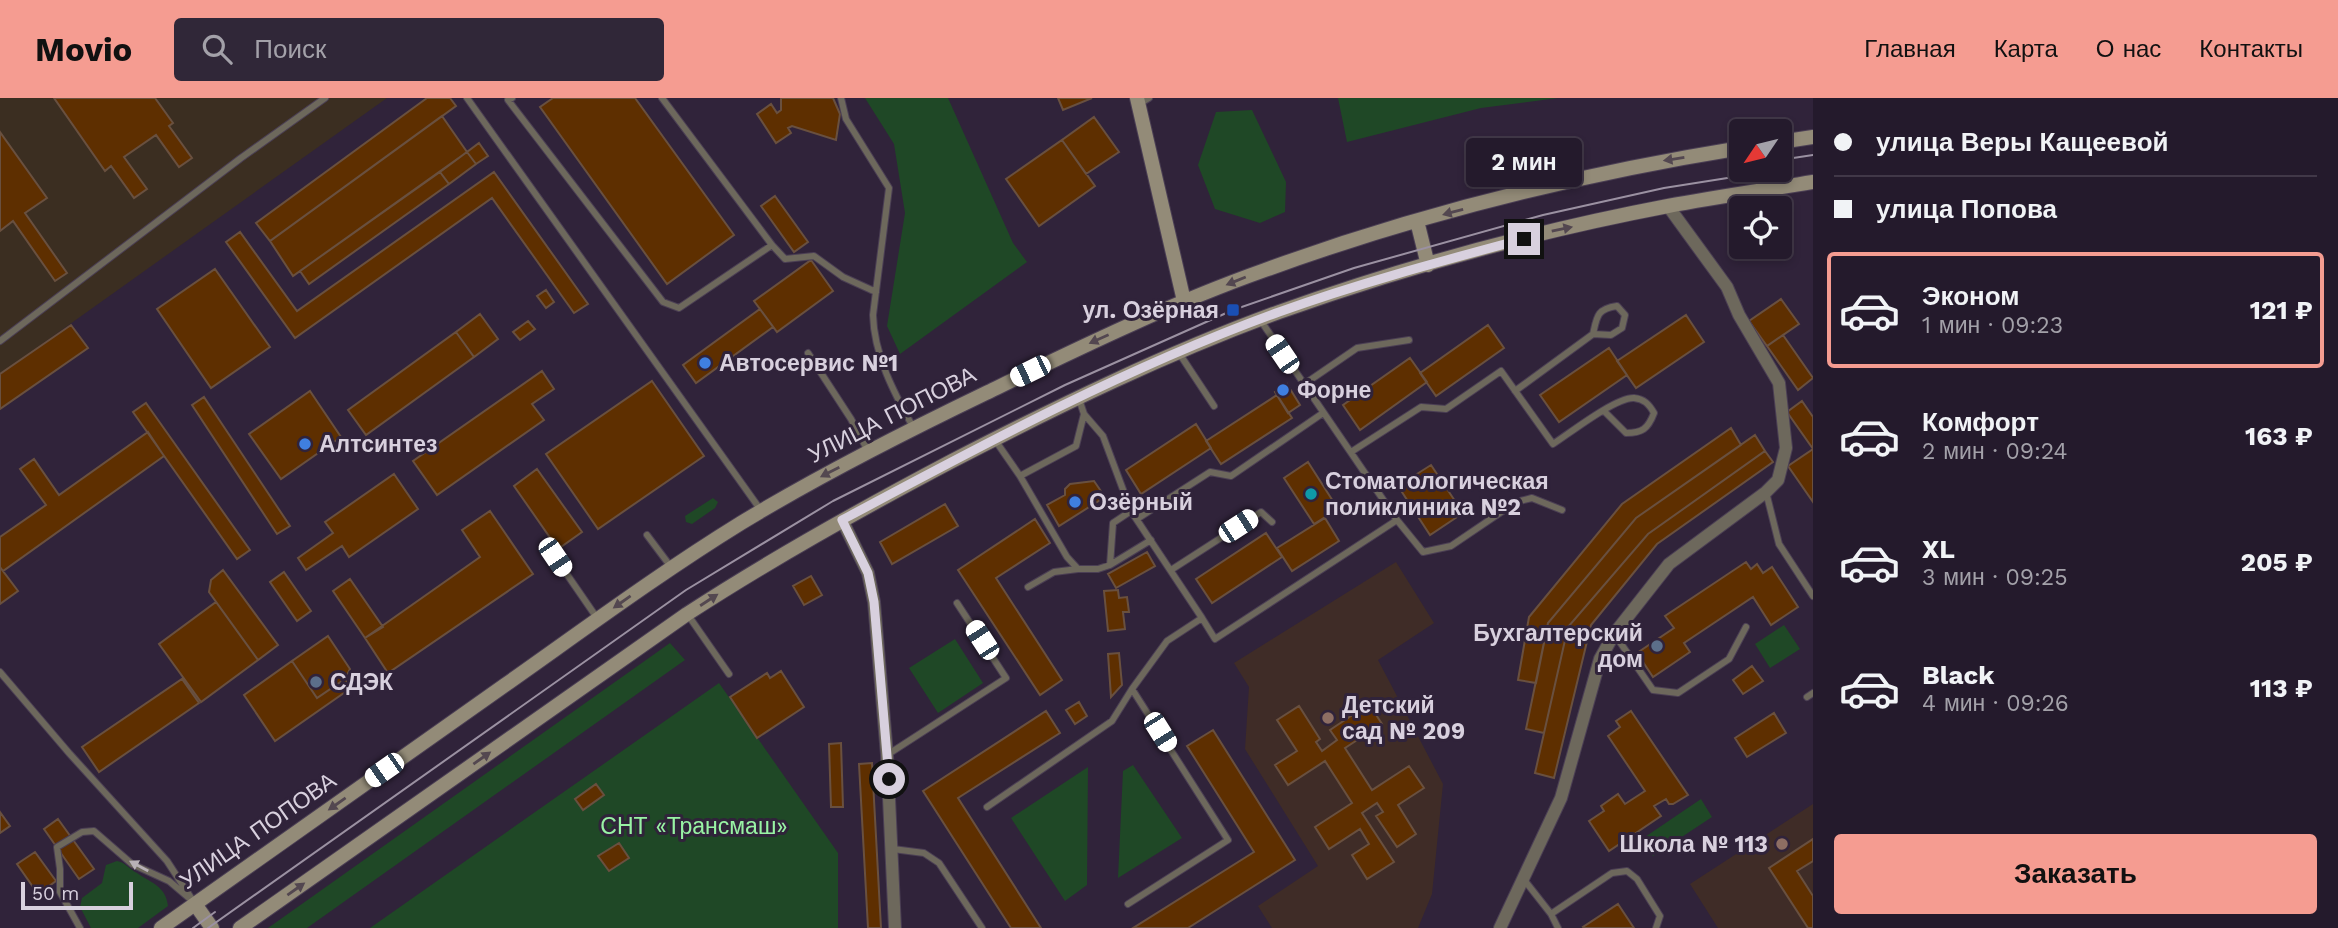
<!DOCTYPE html>
<html lang="ru">
<meta charset="utf-8">
<style>
:root{--surface:#241a2c;--page:#302738;--text:#f1f3f6;--muted:#a3a1a9;--line:#413848;--accent:#f59c91}
body{margin:0;font-family:"Work Sans",sans-serif;background:var(--page);color:var(--text);height:100vh;display:flex;flex-direction:column;font-size:26px;white-space:nowrap}
*{box-sizing:border-box;margin:0}
p{font-size:23px;color:var(--muted)}
.icon{flex:none;width:38px;height:38px;fill:none;stroke:currentColor;stroke-width:2;stroke-linecap:round;stroke-linejoin:round}
.map{position:relative;flex:1;overflow:hidden}
.side{display:flex;flex-direction:column;background:var(--surface);width:525px}
.side>*{flex:none}
.top-card{display:grid;align-content:center;height:154px;padding:0 21px;background:var(--surface)}
.needle{width:46px;rotate:235deg}
.controls{position:absolute;left:1729px;top:21px;display:grid;gap:14px}
.controls a{display:grid;place-items:center;width:63px;height:63px;border-radius:7px;background:var(--surface);box-shadow:0 4px 10px #0003,0 0 0 2px var(--line);font-size:35px}
.scale{position:absolute;left:21px;bottom:18px;width:112px;box-sizing:border-box;padding-left:7px;border:4px solid #d8d0de;border-top:0;font-size:19px;line-height:24px;white-space:nowrap;color:#d8d0de;-webkit-text-stroke:5px #30233a;paint-order:stroke}
.end{position:absolute;width:32px;height:32px;margin:-16px;border:9px solid #d8d0de;background:#111;box-shadow:0 0 0 4px #111}
.from{border-radius:50%}
.bubble{position:absolute;height:49px;border-radius:7px;background:var(--surface);box-shadow:0 4px 10px #0003,0 0 0 2px var(--line);font-size:23px;font-weight:700;line-height:49px;text-align:center}
.car{position:absolute;width:21px;height:42px;margin:-21px -10px;border-radius:9px;box-shadow:0 0 5px 2px #0007;background:linear-gradient(#fff 24%,#345 0 40%,#fff 0 76%,#345 0 86%,#fff 0)}
.top-card b{display:flex;align-items:center;gap:24px;height:66px;font-size:26px}
.top-card b+b{border-top:2px solid var(--line)}
.top-card i{width:18px;height:18px;background:var(--text)}
ul{padding:0;list-style:none}
li{display:flex;align-items:center;gap:21px;height:116px;margin:0 14px 10px;padding:0 7px;border:4px solid transparent;border-radius:7px}
li div{flex:1}
li b{display:block;font-size:26px}
li em{font-style:normal;font-weight:700}
li.current{border-color:var(--accent)}
li>.icon{width:63px;height:63px;stroke-width:1.5}
.cta{display:flex;gap:14px;margin-top:auto;padding:14px 21px}
.cta a{flex:1;height:80px;border-radius:7px;background:var(--accent);color:#111;font-size:28px;font-weight:700;line-height:80px;text-align:center}
header{display:flex;align-items:center;gap:42px;box-sizing:border-box;height:98px;padding:0 35px;background:var(--accent);color:#111}
header strong{font-size:33px}
nav{display:flex;gap:38px;margin-inline-start:auto;font-size:24px}
.search{width:490px;height:63px;background:var(--page);display:flex;align-items:center;gap:18px;box-sizing:border-box;padding:0 24px;border-radius:7px;color:var(--muted);font-size:26px}
main{display:flex;flex:1;min-height:0}
.map>svg:first-child{display:block}
.commercial{fill:#3b2e21}
.education{fill:#3f2c27}
.green{fill:#1f4826}
.building{fill:#5e2f00;stroke:#69503f;stroke-width:2}
.lines{fill:none;stroke-linecap:round;stroke-linejoin:round}
.lane-casing{stroke:#4b3f54;stroke-width:8}
.street-casing{stroke:#4b3f54;stroke-width:14}
.secondary-casing{stroke:#4b3f54;stroke-width:16}
.lane{stroke:#6d685c;stroke-width:6}
.street{stroke:#6d685c;stroke-width:12}
.secondary{stroke:#938b78;stroke-width:14}
.tram{stroke:#9b91a2;stroke-width:2}
.oneway{fill:#534750}
.oneway2{fill:#b8b1b7}
.route{stroke:#d8d0de;stroke-width:9}
.transit-dot{fill:#1a4fb4;stroke:#30233a;stroke-width:2.5}
.shop-dot{fill:#3f7fe0;stroke:#30233a;stroke-width:2.5}
.culture-dot{fill:#0f9aa8;stroke:#30233a;stroke-width:2.5}
.service-dot{fill:#5c6f8a;stroke:#30233a;stroke-width:2.5}
.education-dot{fill:#8d6e63;stroke:#30233a;stroke-width:2.5}
.labels{text-anchor:middle;dominant-baseline:central;stroke-width:6;stroke-linejoin:round;paint-order:stroke}
.poi-label{font-size:23px;font-weight:bold;fill:#d8d0de;stroke:#30233a;text-anchor:start}
.street-label{font-size:23px;fill:#d8d0de;stroke:#30233a}
.park-label{font-size:23px;fill:#98f3a4;stroke:#30233a}
</style>
<header>
<strong>Movio</strong>
<div class="search"><svg class="icon" aria-label="search" viewBox="0 0 24 24"><circle cx="10" cy="10" r="6"/><path d="M15 15l6 6"/></svg>Поиск</div>
<nav><a>Главная</a><a>Карта</a><a>О нас</a><a>Контакты</a></nav>
</header>
<main>
<div class="map">
<svg width="1813" height="830" viewBox="0 0 1813 830">
<rect width="100%" height="100%" fill="#30233a"/>
<path class="commercial" d="M0,0H387L0,276Z"/>
<path class="education" d="M1396,464L1434,525L1378,562L1443,686L1432,796L1418,830H1272L1258,808L1318,768L1245,651L1249,589L1234,565Z
M1813,706V830H1718L1690,786Z"/>
<path class="green" d="M865,0H948L1013,145L1027,164L900,256L887,228L905,115L894,46Z
M1338,0H1558L1481,10L1347,44Z
M1252,12L1286,84L1285,114L1260,125L1215,111L1198,67L1216,14Z
M713,400L718,404L715,410L692,426L686,424L685,418Z
M1784,527L1800,551L1770,570L1755,546Z
M955,541L983,585L938,615L909,570Z
M670,545L685,562L307,830H268Z
M719,585L838,755V830H370Z
M1133,667L1182,740L1118,780L1123,673Z
M1088,669L1087,787L1065,803L1011,720Z
M1701,701L1712,719L1653,758L1642,741Z
M117,763C125,764 129,771 137,775C151,785 166,788 168,808L138,830H91L80,809L82,800L102,785L106,767Z"/>
<path class="building" d="M54,0H155L173,25L169,28L192,60L179,69L156,37L124,59L147,91L134,100L111,68L105,73Z
M427,0H450L456,8L270,143L256,125Z
M553,0H635L734,137L667,186L540,9Z
M781,0H833L840,16L836,42L792,28L788,30L791,35L776,45L757,16L771,6L777,15L781,12Z
M1058,0H1092L1063,12Z
M442,18L467,54L293,178L270,143Z
M1094,19L1119,54L1086,76L1062,42Z
M0,34L47,100L25,115L67,175L55,183L13,123L0,133Z
M1062,42L1095,88L1039,128L1006,81Z
M479,45L488,58L476,66L467,54Z
M467,54L476,66L449,86L440,74Z
M440,74L449,86L309,186L300,173Z
M494,74L588,206L574,215L492,100L295,240L226,144L240,134L297,213Z
M775,98L808,144L794,154L761,108Z
M811,162L833,193L777,234L754,203Z
M215,171L270,249L211,290L157,211Z
M546,192L554,204L546,210L537,198Z
M1781,201L1799,226L1767,248L1749,223Z
M760,211L773,229L696,285L683,267Z
M480,216L498,241L474,259L456,234Z
M1686,217L1704,244L1636,290L1617,263Z
M528,223L535,231L520,242L513,234Z
M71,227L88,250L0,311V276Z
M1488,227L1504,250L1436,298L1420,275Z
M456,234L474,259L366,337L348,312Z
M1783,237L1813,280L1798,292L1767,248Z
M1609,250L1627,277L1559,324L1540,297Z
M1410,260L1427,284L1360,332L1343,307Z
M542,273L554,291L532,306L544,322L437,397L413,363Z
M652,283L704,358L598,431L546,356Z
M1287,286L1300,307L1288,315L1275,294Z
M310,293L341,339L281,381L249,336Z
M1277,297L1292,320L1221,366L1206,343Z
M204,299L290,428L277,436L192,307Z
M1802,303L1813,319V404L1788,368L1813,351L1787,314Z
M146,305L250,452L237,461L133,314Z
M1196,326L1211,350L1141,396L1126,372Z
M1731,330L1741,347L1636,420L1548,525L1536,585L1518,582L1529,519L1622,406Z
M148,334L164,358L3,473L0,469V439L46,407L20,371L34,361L59,397Z
M1755,337L1765,353L1648,436L1568,529L1544,635L1526,631L1548,525L1636,420Z
M1765,353L1773,364L1657,446L1591,527L1554,680L1535,675L1568,529L1648,436Z
M1308,364L1338,411L1314,426L1284,380Z
M1431,367L1463,415L1430,437L1398,388Z
M537,371L582,434L558,451L514,388Z
M394,376L418,411L349,459L342,448L306,472L298,460L333,435L325,424Z
M1094,383L1105,399L1059,428L1047,407L1065,397V391L1070,386Z
M945,406L958,428L892,466L880,444Z
M490,413L533,476L388,575L365,540L480,459L462,432Z
M1325,420L1339,443L1292,473L1277,450Z
M1035,421L1050,445L996,480L1062,582L1040,597L958,472Z
M1266,435L1282,459L1212,505L1196,481Z
M1147,454L1155,468L1116,490L1108,476Z
M1746,464L1751,471L1757,466L1763,475L1772,469L1798,509L1771,527L1753,499L1684,545L1690,554L1653,579L1637,555L1674,530L1665,518Z
M0,469L18,493L0,506Z
M223,472L278,547L258,562L209,494L211,482Z
M284,474L311,513L297,523L270,484Z
M811,478L822,497L804,507L793,488Z
M350,481L383,529L365,540L333,493Z
M1118,492L1119,500L1127,499L1129,514H1123L1125,531L1108,533L1104,493Z
M216,504L258,562L201,604L159,546Z
M328,538L350,571L345,581L317,600L292,563Z
M1119,555L1122,587L1111,599L1108,556Z
M292,563L317,600L345,581L351,590L275,643L244,597Z
M1752,568L1763,583L1743,596L1733,582Z
M781,573L804,609L757,640L730,599L767,575L770,580Z
M182,581L199,605L99,674L82,649Z
M1079,604L1087,618L1075,626L1066,612Z
M1369,606L1382,626L1345,650L1372,692L1409,668L1424,690L1398,707L1416,736L1397,749L1376,718L1383,714L1377,705L1362,715L1394,764L1367,781L1352,757L1369,746L1360,731L1329,751L1315,729L1352,705L1325,663L1288,687L1275,667L1297,653L1277,622L1299,608L1320,641L1316,644L1322,653L1337,642L1330,632Z
M1046,613L1060,635L958,700L1041,830H1011L923,693Z
M1631,613L1688,697L1673,706H1669L1666,701L1654,708L1661,718L1609,753L1589,723L1604,713L1601,708L1618,696L1625,706L1645,693L1608,638L1620,629L1616,623Z
M1774,615L1786,635L1747,659L1735,640Z
M1213,632L1295,762L1188,830H1133L1254,754L1187,648Z
M841,645L843,709H831L829,646Z
M872,665L881,830H868L859,666Z
M596,686L604,697L583,712L575,701Z
M0,714L10,728L0,735Z
M58,721L94,771L79,781L44,731Z
M1813,741V763L1797,773L1813,798V830H1808L1769,770Z
M619,745L629,760L609,773L598,758Z
M35,754L56,783L38,796L17,766Z
M1618,806L1634,830H1584L1583,829Z"/>
<g class="lines">
<g class="lane-casing">
<path id="lane" d="M467,0L760,411
M512,0L508,2L663,204L679,210L772,147
M662,0L772,147L785,161L814,158L843,179L876,194
M841,0L846,21L889,90L873,217C874,257 894,295 913,329
M1139,6L1149,0
M1508,42L1522,93
M1261,223L1397,422L1423,454L1451,448L1516,404L1532,400L1562,412
M0,243L241,60L325,0
M808,255L851,321L868,353
M1179,255L1214,308
M1303,287L1357,250L1409,242
M1515,293L1593,236L1611,237L1622,230L1625,217L1617,208C1597,211 1597,218 1593,236
M1079,301L1084,316L1103,338L1131,413
M995,342L1020,378L1067,459L1078,471H1098L1110,467L1113,425L1131,413L1202,520L1167,543L1132,591L1228,742L1128,806
M1351,354L1421,309L1446,311L1501,273L1553,346C1570,335 1616,299 1634,300C1644,301 1649,306 1654,315C1648,331 1642,335 1626,335L1604,313
M1020,378L1076,348L1084,316
M1766,394L1779,446L1813,498
M1137,421L1210,374L1231,378L1323,315
M647,437L671,469
M555,459L597,520
M1110,467L1151,442
M1171,472L1261,414L1272,424
M1028,489L1054,474L1078,471
M688,517L729,576
M1202,520L1215,541L1397,422
M1615,537L1653,592L1678,595L1729,561L1746,529
M0,574L69,655L167,763L195,806
M1807,599L1813,595
M887,657L1006,580L957,505
M987,709L1112,623L1132,591
M893,751L924,755L939,765L982,830
M1522,779L1551,816L1612,775L1627,773L1637,781L1660,818L1656,830
M1551,816L1558,830
M80,830L60,794V771L57,749L82,734L94,733L132,766L169,783L189,800"/>
</g>
<g class="street-casing">
<path id="street" d="M842,422L868,475L874,504L887,657L895,830
M1500,830L1561,700L1600,561L1614,536L1669,466L1766,394L1778,382L1786,350L1779,285L1739,217L1727,189L1668,108"/>
</g>
<g class="secondary-casing">
<path id="secondary" d="M1137,0L1184,203
M1780,44L1813,39
M1417,123L1428,167
M195,806L212,830
M161,830C276,750 390,668 505,587C583,532 660,475 741,425C820,377 903,335 986,295C1077,251 1169,206 1265,172C1419,116 1580,76 1741,50
M240,830L687,516C773,460 861,411 952,363C1058,308 1167,255 1279,214C1405,169 1537,133 1668,108C1716,99 1765,92 1813,84"/>
</g>
<use href="#lane" class="lane"/>
<use href="#street" class="street"/>
<use href="#secondary" class="secondary"/>
<path class="tram" d="M1780,62L1813,57
M193,830L215,814
M208,830L686,492L833,403L1065,287L1233,212L1354,170L1543,117L1664,90L1778,72"/>
</g>
<defs><path id="oneway-solid" d="M-6-.8H1V-3.2L6.5 0L1 3.2V.8H-6Z" transform="scale(1.75)"/></defs>
<g class="oneway">
<use href="#oneway-solid" transform="translate(1674 61) rotate(171)"/>
<use href="#oneway-solid" transform="translate(1453 114) rotate(165)"/>
<use href="#oneway-solid" transform="translate(1562 131) rotate(-12)"/>
<use href="#oneway-solid" transform="translate(1236 183) rotate(158)"/>
<use href="#oneway-solid" transform="translate(1099 241) rotate(156)"/>
<use href="#oneway-solid" transform="translate(830 374) rotate(153)"/>
<use href="#oneway-solid" transform="translate(709 502) rotate(-33)"/>
<use href="#oneway-solid" transform="translate(622 504) rotate(145)"/>
<use href="#oneway-solid" transform="translate(482 660) rotate(-35)"/>
<use href="#oneway-solid" transform="translate(337 706) rotate(145)"/>
<use href="#oneway-solid" transform="translate(296 791) rotate(-35)"/>
</g>
<use class="oneway2" href="#oneway-solid" transform="translate(139 768) rotate(-152)"/>
<g class="lines">
<path class="route" d="M889,681L874,504L868,475L842,422C984,346 1127,269 1279,214C1359,185 1442,163 1524,141"/>
</g>
<rect class="transit-dot" x="1226" y="205" width="14" height="14" rx="3.5"/>
<g class="shop-dot">
<circle cx="705" cy="265" r="7"/>
<circle cx="1283" cy="292" r="7"/>
<circle cx="305" cy="346" r="7"/>
<circle cx="1075" cy="404" r="7"/>
</g>
<circle class="culture-dot" cx="1311" cy="396" r="7"/>
<g class="service-dot">
<circle cx="1657" cy="548" r="7"/>
<circle cx="316" cy="584" r="7"/>
</g>
<g class="education-dot">
<circle cx="1328" cy="620" r="7"/>
<circle cx="1782" cy="746" r="7"/>
</g>
<g class="labels">
<g class="poi-label">
<text x="1219" y="212" text-anchor="end">ул. Озёрная</text>
<text x="719" y="265">Автосервис №1</text>
<text x="1297" y="292">Форне</text>
<text x="319" y="346">Алтсинтез</text>
<text x="1325" y="383">Стоматологическая<tspan x="1325" dy="26">поликлиника №2</tspan></text>
<text x="1089" y="404">Озёрный</text>
<text x="1643" y="535" text-anchor="end">Бухгалтерский<tspan x="1643" dy="26">дом</tspan></text>
<text x="330" y="584">СДЭК</text>
<text x="1342" y="607">Детский<tspan x="1342" dy="26">сад № 209</tspan></text>
<text x="1768" y="746" text-anchor="end">Школа № 113</text>
</g>
<g class="street-label">
<text transform="translate(892 317) rotate(-27)">УЛИЦА ПОПОВА</text>
<text transform="translate(258 733) rotate(-35)">УЛИЦА ПОПОВА</text>
</g>
<g class="park-label">
<text x="694" y="728">СНТ «Трансмаш»</text>
</g>
</g>
</svg>
<div class="controls">
<a><svg class="needle" viewBox="-14 -14 28 28"><path d="M0-13l5 13h-10z" fill="#e53935"/><path d="M0 13l5-13h-10z" fill="#a3a1a9"/></svg></a>
<a><svg class="icon" aria-label="locate" viewBox="0 0 24 24"><circle cx="12" cy="12" r="6"/><path d="M12 2v4M12 18v4M2 12h4M18 12h4"/></svg></a>
</div>
<div class="scale">50 m</div>
<i class="end from" style="left:889px;top:681px"></i>
<i class="end" style="left:1524px;top:141px"></i>
<div class="bubble" style="left:1466px;top:40px;width:116px">2 мин</div>
<i class="car" style="left:1282px;top:256px;rotate:326deg"></i>
<i class="car" style="left:1030px;top:273px;rotate:244deg"></i>
<i class="car" style="left:1238px;top:428px;rotate:57deg"></i>
<i class="car" style="left:555px;top:459px;rotate:146deg"></i>
<i class="car" style="left:982px;top:542px;rotate:327deg"></i>
<i class="car" style="left:1160px;top:634px;rotate:148deg"></i>
<i class="car" style="left:384px;top:672px;rotate:235deg"></i>
</div>
<section class="side">
<div class="top-card">
<b><i class="from"></i>улица Веры Кащеевой</b>
<b><i></i>улица Попова</b>
</div>
<ul>
<li class="current"><svg class="icon" aria-label="car" viewBox="0 0 24 24"><path d="M5 17H2v-5l4-1 3-4h7l3 4 3 1v5h-3M9 17h6M6 11h13"/><circle cx="7" cy="17" r="2"/><circle cx="17" cy="17" r="2"/></svg><div><b>Эконом</b><p>1 мин · 09:23</p></div><em>121 ₽</em></li>
<li><svg class="icon" aria-label="car" viewBox="0 0 24 24"><path d="M5 17H2v-5l4-1 3-4h7l3 4 3 1v5h-3M9 17h6M6 11h13"/><circle cx="7" cy="17" r="2"/><circle cx="17" cy="17" r="2"/></svg><div><b>Комфорт</b><p>2 мин · 09:24</p></div><em>163 ₽</em></li>
<li><svg class="icon" aria-label="car" viewBox="0 0 24 24"><path d="M5 17H2v-5l4-1 3-4h7l3 4 3 1v5h-3M9 17h6M6 11h13"/><circle cx="7" cy="17" r="2"/><circle cx="17" cy="17" r="2"/></svg><div><b>XL</b><p>3 мин · 09:25</p></div><em>205 ₽</em></li>
<li><svg class="icon" aria-label="car" viewBox="0 0 24 24"><path d="M5 17H2v-5l4-1 3-4h7l3 4 3 1v5h-3M9 17h6M6 11h13"/><circle cx="7" cy="17" r="2"/><circle cx="17" cy="17" r="2"/></svg><div><b>Black</b><p>4 мин · 09:26</p></div><em>113 ₽</em></li>
</ul>
<div class="cta"><a>Заказать</a></div>
</section>
</main>
